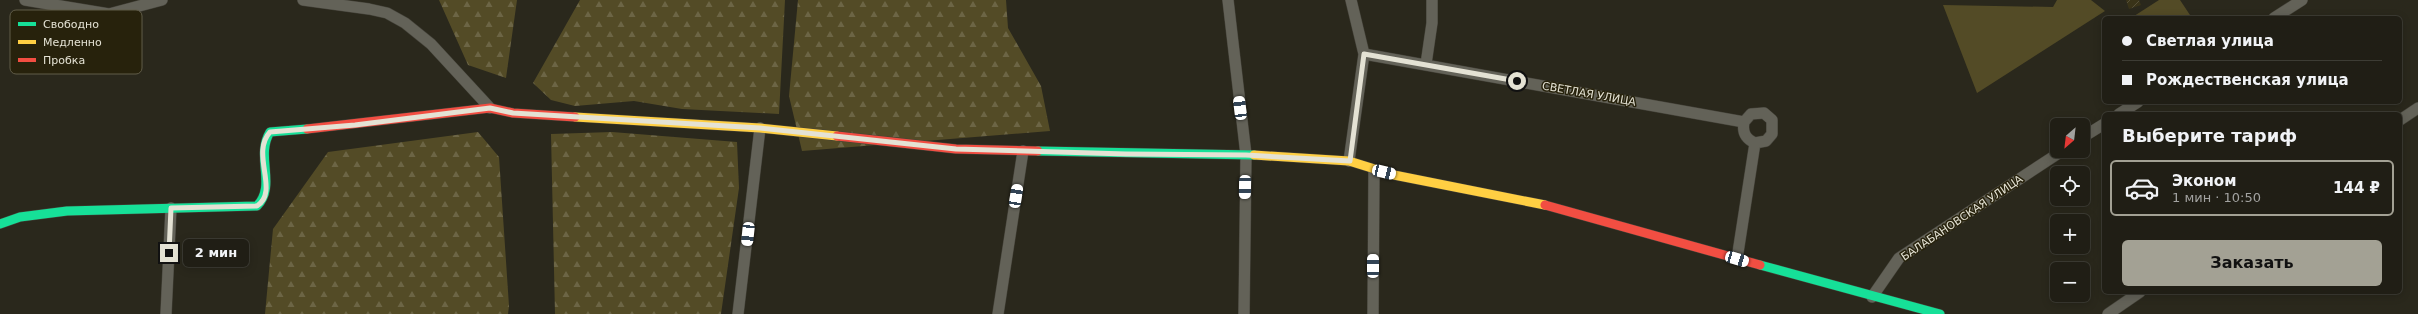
<!DOCTYPE html>
<html lang="ru">
<meta charset="utf-8">
<style>
:root{--surface:#201e15;--page:#28271e;--text:#f1f3f6;--muted:#a2a2a0;--line:#3d3c34;--accent:#a3a194}
body{margin:0;font-family:"DejaVu Sans",sans-serif;background:var(--page);color:var(--text);height:100vh;display:flex;flex-direction:column;font-size:15px;white-space:nowrap}
*{box-sizing:border-box;margin:0}
p{font-size:13px;color:var(--muted)}
.icon{flex:none;width:22px;height:22px;fill:none;stroke:currentColor;stroke-width:2;stroke-linecap:round;stroke-linejoin:round}
.map{position:relative;flex:1;overflow:hidden}
.side{position:absolute;left:2102px;top:112px;width:300px;height:182px;display:flex;flex-direction:column;background:var(--surface);border-radius:6px;box-shadow:0 2px 10px #0003,0 0 0 1px var(--line)}
.side>*{flex:none}
.guide{position:absolute;left:2102px;top:16px;width:300px;height:88px;border-radius:6px;box-shadow:0 2px 10px #0003,0 0 0 1px var(--line);display:grid;align-content:center;height:88px;padding:0 20px;background:var(--surface)}
.needle{width:26px;rotate:208deg}
.tools{position:absolute;left:2050px;top:118px;display:grid;gap:8px}
.tools a{display:grid;place-items:center;width:40px;height:40px;border-radius:6px;background:var(--surface);box-shadow:0 2px 10px #0003,0 0 0 1px var(--line);font-size:20px}
.end{position:absolute;width:18px;height:18px;margin:-9px;border:5px solid #e4e2d4;background:#111;box-shadow:0 0 0 2px #111}
.from{border-radius:50%}
.bubble{position:absolute;height:28px;border-radius:6px;background:var(--surface);box-shadow:0 2px 10px #0003,0 0 0 1px var(--line);font-size:13px;font-weight:700;line-height:28px;text-align:center}
.car{position:absolute;width:12px;height:24px;margin:-12px -6px;border-radius:5px;box-shadow:0 0 3px 1px #0007;background:linear-gradient(#fff 24%,#345 0 40%,#fff 0 76%,#345 0 86%,#fff 0)}
.guide b{display:flex;align-items:center;gap:14px;height:38px;font-size:15px}
.guide b+b{border-top:1px solid var(--line)}
.guide i{width:10px;height:10px;background:var(--text)}
ul{padding:0;list-style:none}
li{display:flex;align-items:center;gap:12px;height:56px;margin:0 8px 6px;padding:0 12px;border:2px solid transparent;border-radius:6px}
li div{flex:1}
li b{display:block;font-size:15px}
li em{font-style:normal;font-weight:700}
li.on{border-color:var(--accent)}
li>.icon{width:36px;height:36px;stroke-width:1.5}
h2{padding:0 20px;font-size:18px;line-height:48px}
.button{display:flex;gap:8px;margin-top:auto;padding:8px 20px}
.button a{flex:1;height:46px;border-radius:6px;background:var(--accent);color:#111;font-size:16px;font-weight:700;line-height:46px;text-align:center}
.map>svg:first-child{display:block}
.industrial{fill:url(#industrial-furrows)}
.grass{fill:#534b26}
.forest{fill:url(#forest-firs)}
.lines{fill:none;stroke-linecap:round;stroke-linejoin:round}
.street-casing{stroke:#444239;stroke-width:12}
.fast-casing{stroke:#444239;stroke-width:10}
.slow-casing{stroke:#444239;stroke-width:10}
.jam-casing{stroke:#444239;stroke-width:10}
.street{stroke:#636258;stroke-width:11}
.fast{stroke:#16e098;stroke-width:9}
.slow{stroke:#ffcf43;stroke-width:9}
.jam{stroke:#f24e42;stroke-width:9}
.route{stroke:#e4e2d4;stroke-width:5}
.labels{text-anchor:middle;dominant-baseline:central;stroke-width:3;stroke-linejoin:round;paint-order:stroke}
.street-label{font-size:11px;fill:#e4e2d4;stroke:#27220c}
.key{fill:#27220c;stroke:#605c48;stroke-width:1}
.key-label{font-size:11px;fill:#e4e2d4}
</style>
<div class="map">
<svg width="2418" height="314" viewBox="0 0 2418 314">
<defs>
<pattern id="industrial-furrows" width="10" height="10" patternUnits="userSpaceOnUse"><rect width="10" height="10" fill="#393318"/><path d="M-1 1l2-2M0 10L10 0M9 11l2-2" fill="none" stroke="#565039"/></pattern>
<pattern id="forest-firs" width="22" height="20" patternUnits="userSpaceOnUse"><rect width="22" height="20" fill="#534b26"/><path d="M5 1l3.5 6h-7zM16 11l3.5 6h-7z" fill="#6c6545"/></pattern>
</defs>
<rect width="100%" height="100%" fill="#2a281c"/>
<path class="industrial" d="M2126,0H2139L2141,5L2129,9Z"/>
<path class="grass" d="M2057,0H2091L2105,11L1977,93L1943,5L2053,7Z
M2159,0H2180L2192,18H2131Z"/>
<path class="forest" d="M439,0H517L506,78L468,65Z
M580,0H785L779,114L682,109L634,101L575,106L551,100L533,83Z
M798,0H1006L1008,28L1041,86L1050,131L802,151L789,96Z
M478,132L499,157L509,306L508,314H265L273,229L328,152Z
M612,132L737,142L739,188L721,314H555L551,134Z"/>
<g class="lines">
<g class="street-casing">
<path id="street" d="M25,0L109,14L162,0
M303,0L369,9L387,13L405,23L431,44L490,108
M1228,0L1246,155L1244,314
M2274,18L2302,0
M1364,54L1744,122C1742,133 1746,139 1755,143L1766,141L1772,134V120L1764,113L1751,114L1744,122
M1426,64L1432,23V0
M2119,114L2138,102
M2400,120L2418,108
M2083,137L2104,124
M1349,161L1364,54L1351,0
M1737,259L1755,143
M1872,297L1899,258L2062,151
M166,314L171,208
M738,314L760,128
M998,314L1023,151
M1373,314L1374,170
M2108,314L2140,292"/>
</g>
<g class="fast-casing">
<path id="fast" d="M1038,151L1254,155
M0,224L20,217L67,211L257,206C277,185 255,157 270,132L307,129
M1760,265L1940,314"/>
</g>
<g class="slow-casing">
<path id="slow" d="M575,117L760,128L837,136
M1254,155L1349,161L1394,175L1545,205"/>
</g>
<g class="jam-casing">
<path id="jam" d="M307,129L490,108L513,113L575,117
M837,136L956,149L1038,151
M1545,205L1760,265"/>
</g>
<use href="#street" class="street"/>
<use href="#fast" class="fast"/>
<use href="#slow" class="slow"/>
<use href="#jam" class="jam"/>
</g>
<g class="lines">
<path class="route" d="M169,253L171,208L257,206C280,191 250,154 270,132L355,125L490,108L513,113L760,128L956,149L1126,154L1246,155L1350,161L1364,54L1517,81"/>
</g>
<g class="labels">
<g class="street-label">
<text transform="translate(1589 94) rotate(10)">СВЕТЛАЯ УЛИЦА</text>
<text transform="translate(1962 218) rotate(-34)">БАЛАБАНОВСКАЯ УЛИЦА</text>
</g>
</g>
<rect x="10" y="10" width="132" height="64" rx="6" class="key"/>
<rect x="18" y="22" width="18" height="4" fill="#16e098"/>
<rect x="18" y="40" width="18" height="4" fill="#ffcf43"/>
<rect x="18" y="58" width="18" height="4" fill="#f24e42"/>
<g class="key-label">
<text x="43" y="28">Свободно</text>
<text x="43" y="46">Медленно</text>
<text x="43" y="64">Пробка</text>
</g>
</svg>
<div class="tools">
<a><svg class="needle" viewBox="-14 -14 28 28"><path d="M0-13l5 13h-10z" fill="#e53935"/><path d="M0 13l5-13h-10z" fill="#a2a2a0"/></svg></a>
<a><svg class="icon" aria-label="locate" viewBox="0 0 24 24"><circle cx="12" cy="12" r="6"/><path d="M12 2v4M12 18v4M2 12h4M18 12h4"/></svg></a>
<a>+</a>
<a>−</a>
</div>
<i class="end from" style="left:1517px;top:81px"></i>
<i class="end" style="left:169px;top:253px"></i>
<div class="bubble" style="left:183px;top:239px;width:66px">2 мин</div>
<i class="car" style="left:1240px;top:108px;rotate:353deg"></i>
<i class="car" style="left:1384px;top:172px;rotate:103deg"></i>
<i class="car" style="left:1245px;top:187px;rotate:181deg"></i>
<i class="car" style="left:1016px;top:196px;rotate:9deg"></i>
<i class="car" style="left:748px;top:234px;rotate:186deg"></i>
<i class="car" style="left:1737px;top:259px;rotate:106deg"></i>
<i class="car" style="left:1373px;top:266px;rotate:0deg"></i>
<div class="guide">
<b><i class="from"></i>Светлая улица</b>
<b><i></i>Рождественская улица</b>
</div>
<section class="side">
<h2>Выберите тариф</h2>
<ul>
<li class="on"><svg class="icon" aria-label="car" viewBox="0 0 24 24"><path d="M5 17H2v-5l4-1 3-4h7l3 4 3 1v5h-3M9 17h6M6 11h13"/><circle cx="7" cy="17" r="2"/><circle cx="17" cy="17" r="2"/></svg><div><b>Эконом</b><p>1 мин · 10:50</p></div><em>144 ₽</em></li>
</ul>
<div class="button"><a>Заказать</a></div>
</section>
</div>
